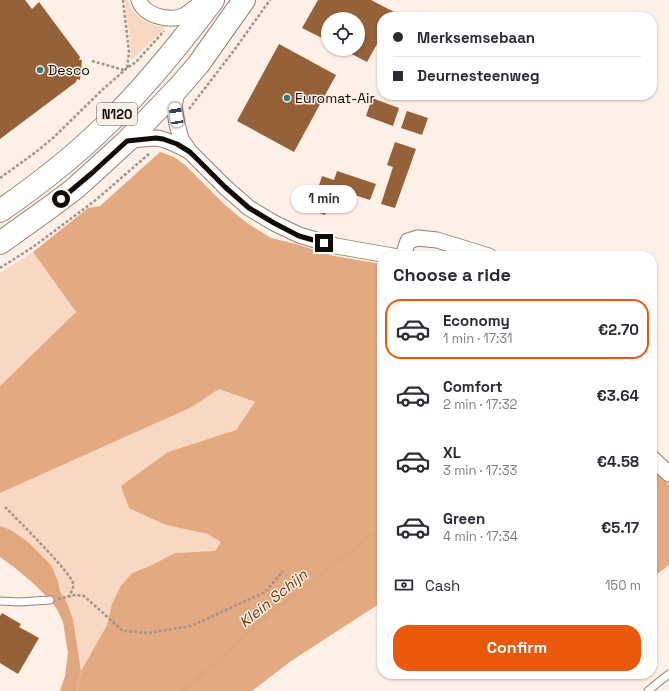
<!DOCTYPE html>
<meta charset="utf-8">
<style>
:root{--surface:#fff;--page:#f2f2f3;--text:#2b2b33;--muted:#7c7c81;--line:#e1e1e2;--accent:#ea580c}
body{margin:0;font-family:"Space Grotesk",sans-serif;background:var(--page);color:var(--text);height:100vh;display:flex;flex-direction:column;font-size:15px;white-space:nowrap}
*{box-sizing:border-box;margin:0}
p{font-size:13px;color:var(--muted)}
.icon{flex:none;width:22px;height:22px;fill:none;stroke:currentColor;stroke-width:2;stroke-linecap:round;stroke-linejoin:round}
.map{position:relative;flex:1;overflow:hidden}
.details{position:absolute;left:377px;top:251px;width:280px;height:428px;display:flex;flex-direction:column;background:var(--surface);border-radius:16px;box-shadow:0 1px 3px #0004}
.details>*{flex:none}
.top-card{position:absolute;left:377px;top:12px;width:280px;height:88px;border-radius:16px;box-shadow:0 1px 3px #0004;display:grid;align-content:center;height:88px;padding:0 16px;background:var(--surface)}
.tools{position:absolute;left:321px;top:12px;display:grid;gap:8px}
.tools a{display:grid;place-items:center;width:44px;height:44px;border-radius:50%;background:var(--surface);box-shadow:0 1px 3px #0004;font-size:20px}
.end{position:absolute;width:18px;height:18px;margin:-9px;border:5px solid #130b06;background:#fff;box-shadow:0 0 0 2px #fff}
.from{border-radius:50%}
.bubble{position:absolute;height:28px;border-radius:14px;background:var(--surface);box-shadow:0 1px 3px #0004;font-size:13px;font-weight:700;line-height:28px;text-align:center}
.car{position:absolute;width:12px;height:24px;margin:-12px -6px;border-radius:5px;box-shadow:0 0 3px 1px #0007;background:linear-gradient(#fff 24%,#345 0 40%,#fff 0 76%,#345 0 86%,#fff 0)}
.top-card b{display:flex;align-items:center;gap:14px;height:38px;font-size:15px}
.top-card b+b{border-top:1px solid var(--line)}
.top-card i{width:10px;height:10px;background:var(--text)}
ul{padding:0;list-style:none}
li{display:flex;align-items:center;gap:12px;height:60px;margin:0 8px 6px;padding:0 8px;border:2px solid transparent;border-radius:16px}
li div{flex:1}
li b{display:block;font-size:15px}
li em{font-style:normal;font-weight:700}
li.on{border-color:var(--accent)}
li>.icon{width:36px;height:36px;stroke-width:1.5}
h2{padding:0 16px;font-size:18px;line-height:48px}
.pay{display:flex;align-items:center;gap:10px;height:44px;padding:0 16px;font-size:15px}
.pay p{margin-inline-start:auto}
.button{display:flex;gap:8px;margin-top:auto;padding:8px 16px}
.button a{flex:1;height:46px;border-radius:16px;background:var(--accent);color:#fff;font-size:16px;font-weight:700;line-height:46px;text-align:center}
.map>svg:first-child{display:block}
.green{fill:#f8d8c2}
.forest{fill:#e3a980}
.water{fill:#e0a77e}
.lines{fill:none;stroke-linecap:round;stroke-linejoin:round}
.stream{stroke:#e0a77e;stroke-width:4}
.building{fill:#956139}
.service-casing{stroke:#958072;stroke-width:9}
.minor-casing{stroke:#958072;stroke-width:17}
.primary-casing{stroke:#958072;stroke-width:24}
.path{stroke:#a0958d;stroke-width:2.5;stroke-dasharray:3 2;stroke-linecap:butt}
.service{stroke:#fff;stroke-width:7}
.minor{stroke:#fff;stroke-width:15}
.primary{stroke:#fff;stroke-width:22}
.route{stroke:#130b06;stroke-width:5}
.poi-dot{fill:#337b84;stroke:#fef0e6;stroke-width:1.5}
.labels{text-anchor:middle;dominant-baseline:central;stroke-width:3;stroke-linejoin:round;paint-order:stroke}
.shield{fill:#fef0e6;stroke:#5a5049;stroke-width:1}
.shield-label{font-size:13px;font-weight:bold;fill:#130b06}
.poi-label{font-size:14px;fill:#130b06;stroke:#fef0e6;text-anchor:start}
.water-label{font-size:15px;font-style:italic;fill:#6b3603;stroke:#fef0e6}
</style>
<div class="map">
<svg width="669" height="691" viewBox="0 0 669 691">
<rect width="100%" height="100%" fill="#fef0e6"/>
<path class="green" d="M125,0H128C129,4 131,8 133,11C141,20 152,27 164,26L163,30L132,60H130L131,52Z
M33,252L76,312L0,386V273Z
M219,389L256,403L236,430L168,452L166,525L208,534L221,542L215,552L175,553L150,566L132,573L120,587L112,604L107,625L81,671L73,619L68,605L60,591L58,581L51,565L27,541L9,529L0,526V493L192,407Z"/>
<path class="forest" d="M160,152L174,157L185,165L225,205L247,223L271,238L296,244L334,256L382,264V602L291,661L252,691H76L81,671L107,625L112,604L120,587L132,573L150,566L175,553L215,551L221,542L208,534L166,525L129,508L121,486L168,452L236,430L255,402L219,389L192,407L0,493V386L76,312L33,252L88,208L100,206Z
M652,468L669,485V565L652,578Z"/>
<path class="water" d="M0,526L9,529L27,541L51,565L58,581L60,591L68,605L73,619L81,671L76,691H60L65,676L68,653L63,622L57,609L50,600L34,584L14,567L0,557Z"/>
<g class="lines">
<path class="stream" d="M183,691L270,614L382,527"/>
</g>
<path class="building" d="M0,0H25L32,9L39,2L80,57L79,60H82L80,80L77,79L76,82L0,139Z
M318,0H371L394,12L392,17H382V35L367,62L342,49H358V19H328V41L302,28Z
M279,44L336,75L294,152L237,121Z
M372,98L399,108L393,126L366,116Z
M407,111L428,118L422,135L401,128Z
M395,142L416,149L395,208L381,204L393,167L387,165Z
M337,171L376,184L370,200L348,193L342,196L332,193L325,215L311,210L322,176L334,180Z
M2,613L21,624L19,627L39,638L18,674L0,663V616Z"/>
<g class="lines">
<g class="service-casing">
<path id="service" d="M0,601L19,602L50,600
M648,691L660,681L669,674"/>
</g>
<g class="minor-casing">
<path id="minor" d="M139,0C140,2 140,4 142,6C150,17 171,21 183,16C188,14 191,10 196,7C199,4 204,3 208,2
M178,88L174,106L177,124L181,139L190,152L225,187L249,208L274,223L299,235L336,246L393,256
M127,141C136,140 146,138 156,138C167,139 179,146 189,151
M403,256L408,241L418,238L437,240L489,256
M652,458L669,474"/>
</g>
<g class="primary-casing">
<path id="primary" d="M0,211C36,186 71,159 102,129C143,90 179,45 213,0
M0,243L49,208L73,190L92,173L127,141L178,88L198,65L244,0"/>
</g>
<path class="path" d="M123,0L129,52L127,68
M92,61L124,70
M189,109L235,49L270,0
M0,178L36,152L54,137L101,91L127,68L136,62L164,31
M0,268L33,247L97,199L150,153
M5,507C16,518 71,573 73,583C74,589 71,593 68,597
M58,599L75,595L84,596L123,631L149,633L191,626L265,592L283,571"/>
<use href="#service" class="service"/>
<use href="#minor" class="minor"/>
<use href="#primary" class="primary"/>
</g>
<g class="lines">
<path class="route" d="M61,199L92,173L127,141L156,138L163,139L177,144L190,152L225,187L249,208L274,223L299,236L324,243"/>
</g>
<g class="poi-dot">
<circle cx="40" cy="70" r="4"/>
<circle cx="287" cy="98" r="4"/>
</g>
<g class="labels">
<rect class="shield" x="97" y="103" width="40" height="22" rx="3"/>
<g class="shield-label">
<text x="117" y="114">N120</text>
</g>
<g class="poi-label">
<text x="48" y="70">Desco</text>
<text x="295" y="98">Euromat-Air</text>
</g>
<g class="water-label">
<text transform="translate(273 598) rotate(-39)">Klein Schijn</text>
</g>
</g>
</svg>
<div class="tools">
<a><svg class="icon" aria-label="locate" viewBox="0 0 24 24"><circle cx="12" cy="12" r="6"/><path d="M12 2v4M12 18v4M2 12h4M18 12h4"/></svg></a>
</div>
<i class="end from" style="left:61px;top:199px"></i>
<i class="end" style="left:324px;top:243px"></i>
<div class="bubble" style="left:291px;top:185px;width:66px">1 min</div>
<i class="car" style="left:176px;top:115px;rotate:351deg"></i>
<div class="top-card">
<b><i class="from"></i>Merksemsebaan</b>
<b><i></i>Deurnesteenweg</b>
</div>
<section class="details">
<h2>Choose a ride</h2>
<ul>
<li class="on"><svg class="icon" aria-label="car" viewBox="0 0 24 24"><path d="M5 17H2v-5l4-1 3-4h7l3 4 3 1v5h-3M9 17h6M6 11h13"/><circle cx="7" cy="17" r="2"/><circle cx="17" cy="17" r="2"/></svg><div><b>Economy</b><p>1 min · 17:31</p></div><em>€2.70</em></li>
<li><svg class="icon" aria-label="car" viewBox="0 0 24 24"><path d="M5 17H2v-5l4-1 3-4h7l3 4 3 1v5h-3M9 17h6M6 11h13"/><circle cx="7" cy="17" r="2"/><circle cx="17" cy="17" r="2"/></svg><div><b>Comfort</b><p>2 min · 17:32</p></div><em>€3.64</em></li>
<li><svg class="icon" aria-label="car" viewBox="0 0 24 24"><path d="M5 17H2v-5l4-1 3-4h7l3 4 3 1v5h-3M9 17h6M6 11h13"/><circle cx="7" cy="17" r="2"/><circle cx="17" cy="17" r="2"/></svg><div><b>XL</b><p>3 min · 17:33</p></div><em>€4.58</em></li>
<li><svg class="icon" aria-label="car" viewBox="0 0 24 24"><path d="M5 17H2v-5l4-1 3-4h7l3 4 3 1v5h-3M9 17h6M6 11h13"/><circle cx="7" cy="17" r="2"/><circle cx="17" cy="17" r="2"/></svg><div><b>Green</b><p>4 min · 17:34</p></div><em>€5.17</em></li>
</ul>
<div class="pay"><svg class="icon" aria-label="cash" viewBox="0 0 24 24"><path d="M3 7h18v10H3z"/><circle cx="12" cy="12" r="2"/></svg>Cash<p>150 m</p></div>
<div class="button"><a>Confirm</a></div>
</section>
</div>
